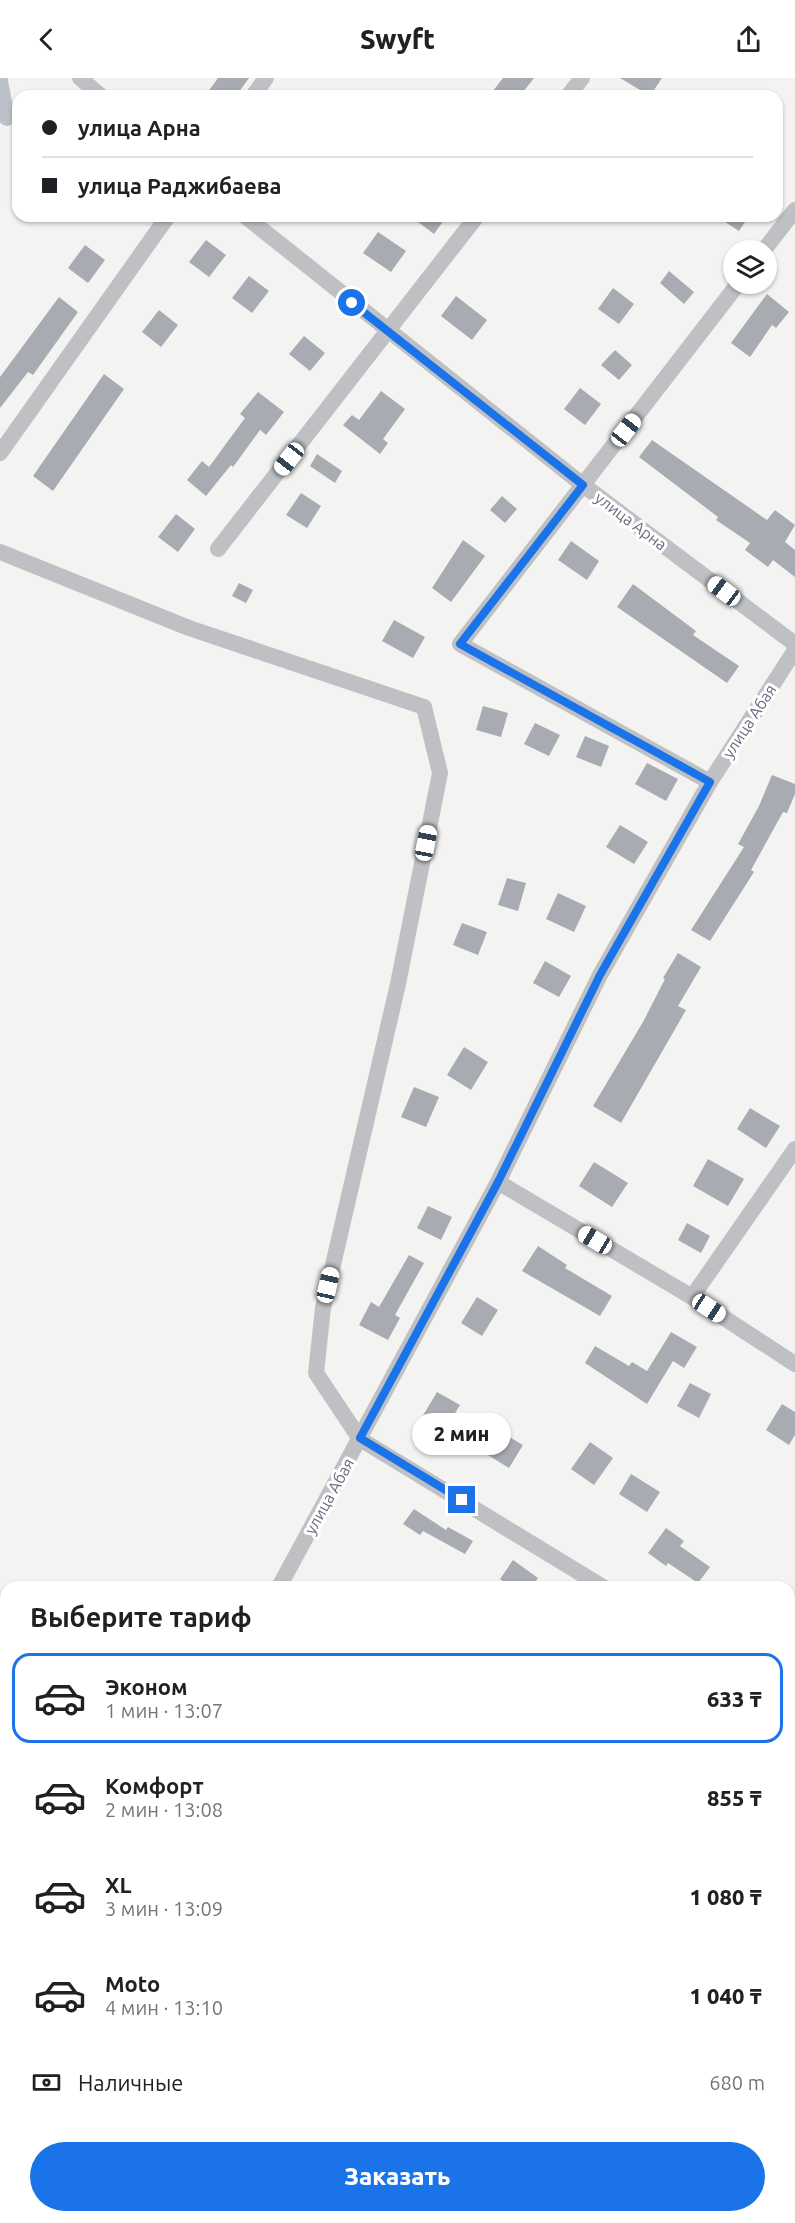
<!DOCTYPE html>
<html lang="ru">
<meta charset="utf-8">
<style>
:root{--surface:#fff;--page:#f6f6f6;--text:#202124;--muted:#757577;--line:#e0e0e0;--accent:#1a73e8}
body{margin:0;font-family:Ubuntu,sans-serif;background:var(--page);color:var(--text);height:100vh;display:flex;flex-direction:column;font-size:22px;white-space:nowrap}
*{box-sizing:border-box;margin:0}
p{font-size:20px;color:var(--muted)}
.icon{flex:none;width:33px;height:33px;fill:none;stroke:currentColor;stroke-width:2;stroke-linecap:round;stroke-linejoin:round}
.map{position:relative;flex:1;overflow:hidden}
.side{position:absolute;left:0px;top:1503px;width:795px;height:642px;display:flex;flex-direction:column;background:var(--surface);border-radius:18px 18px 0 0;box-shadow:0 2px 4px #0004}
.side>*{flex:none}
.banner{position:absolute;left:12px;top:12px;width:771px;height:132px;border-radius:18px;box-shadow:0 2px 4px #0004;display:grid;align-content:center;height:132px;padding:0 30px;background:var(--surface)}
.tools{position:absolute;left:723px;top:162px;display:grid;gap:12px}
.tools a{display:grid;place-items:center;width:54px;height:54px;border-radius:50%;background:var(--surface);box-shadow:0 2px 4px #0004;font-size:30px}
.end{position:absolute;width:27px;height:27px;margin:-14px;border:8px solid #1a73e8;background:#fff;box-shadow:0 0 0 3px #fff}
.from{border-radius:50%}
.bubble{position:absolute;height:42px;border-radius:21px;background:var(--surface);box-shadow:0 2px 4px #0004;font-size:20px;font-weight:800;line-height:42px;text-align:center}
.car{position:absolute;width:18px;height:36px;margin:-18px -9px;border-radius:8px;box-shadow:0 0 4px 2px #0007;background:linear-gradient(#fff 24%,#345 0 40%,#fff 0 76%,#345 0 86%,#fff 0)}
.banner b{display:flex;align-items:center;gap:21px;height:57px;font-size:22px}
.banner b+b{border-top:2px solid var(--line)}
.banner i{width:15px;height:15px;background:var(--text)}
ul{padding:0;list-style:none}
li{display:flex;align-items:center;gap:18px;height:90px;margin:0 12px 9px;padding:0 18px;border:3px solid transparent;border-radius:18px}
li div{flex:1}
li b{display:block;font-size:22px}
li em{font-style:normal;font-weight:800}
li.selected{border-color:var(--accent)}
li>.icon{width:54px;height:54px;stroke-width:1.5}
h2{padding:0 30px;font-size:27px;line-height:72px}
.pay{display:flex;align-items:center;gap:15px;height:66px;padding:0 30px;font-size:22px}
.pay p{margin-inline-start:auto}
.button{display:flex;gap:12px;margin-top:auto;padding:12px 30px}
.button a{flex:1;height:69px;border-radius:36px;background:var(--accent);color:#fff;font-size:24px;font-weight:800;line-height:69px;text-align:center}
header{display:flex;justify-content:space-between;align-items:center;height:78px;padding:0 30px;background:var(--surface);font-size:27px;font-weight:800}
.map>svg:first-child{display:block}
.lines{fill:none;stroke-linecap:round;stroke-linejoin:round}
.canal{stroke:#bcc0c8;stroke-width:16}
.building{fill:#a8abb2}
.minor{stroke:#bec0c4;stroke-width:16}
.route{stroke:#1a73e8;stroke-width:8}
.labels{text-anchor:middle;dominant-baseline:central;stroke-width:6;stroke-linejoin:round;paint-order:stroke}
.street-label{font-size:16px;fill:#676d7e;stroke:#fff}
</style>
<header><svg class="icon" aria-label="back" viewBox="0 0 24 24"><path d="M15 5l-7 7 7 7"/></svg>Swyft<svg class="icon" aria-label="share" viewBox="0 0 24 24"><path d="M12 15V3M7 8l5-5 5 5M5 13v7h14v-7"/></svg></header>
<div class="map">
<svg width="795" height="2145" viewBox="0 0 795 2145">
<rect width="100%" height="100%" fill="#f3f4f1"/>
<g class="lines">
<path class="canal" d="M0,3L7,40"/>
</g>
<path class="building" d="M218,0H249L236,18H205Z
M503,0H534L520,18H489Z
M620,0H662L650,18Z
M410,138H447L434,156Z
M716,138H749L739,153Z
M378,154L406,173L391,194L363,175Z
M206,162L226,177L209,199L189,184Z
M85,167L105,182L88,205L68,190Z
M669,193L694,214L684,226L660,205Z
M249,198L269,213L252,235L232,220Z
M613,210L634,226L619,246L598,231Z
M767,216L789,234L776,250L772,247L750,279L731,265Z
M456,218L487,242L472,262L441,238Z
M59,219L78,234L33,297L28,294L0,330V299Z
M159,232L178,247L161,269L142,254Z
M304,258L325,275L310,293L289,276Z
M615,272L632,287L619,302L601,287Z
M104,296L124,311L53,413L33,398Z
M580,310L601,326L585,347L564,331Z
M381,313L405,331L383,361L388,365L380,376L343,347L352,337L359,342Z
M258,314L284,334L266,357L260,352L233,389L231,387L206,418L187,402L202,383L209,389L245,340L240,336Z
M652,362L767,442L775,432L795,447L785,464L795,472V499L773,482L768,489L745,472L750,465L716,442L718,439L639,379Z
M317,376L342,393L335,405L310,388Z
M301,415L321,428L307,450L286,437Z
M502,418L517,431L505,445L490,432Z
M176,436L195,451L178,474L158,459Z
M463,462L485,478L451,524L432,510Z
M571,463L599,483L587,502L558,482Z
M239,505L253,512L246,525L232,518Z
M633,506L696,553L693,557L739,588L727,605L617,529Z
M394,542L425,559L413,580L382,563Z
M483,628L508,635L501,659L476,652Z
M535,645L560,657L549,678L524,666Z
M585,658L609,668L601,689L576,679Z
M647,685L678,701L666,723L635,706Z
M772,697L795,706V716L787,735L783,734L751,792L754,794L710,863L691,852L744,769L738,766L759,728Z
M620,747L648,764L634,786L606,769Z
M507,800L526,805L518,833L498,827Z
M558,815L586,828L574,854L546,841Z
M462,845L487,854L478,877L453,867Z
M678,875L701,889L678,928L686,932L621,1045L593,1028L643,944L665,901L663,900Z
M545,883L571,898L559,919L533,905Z
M464,969L488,984L471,1012L447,997Z
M414,1009L439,1019L426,1049L401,1039Z
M750,1030L780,1048L766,1070L737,1051Z
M708,1081L744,1101L728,1128L693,1108Z
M594,1084L628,1105L612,1129L579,1108Z
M428,1128L452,1139L441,1162L417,1150Z
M687,1145L710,1158L701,1175L678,1162Z
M538,1168L567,1187L565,1190L612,1218L600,1238L522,1193Z
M409,1177L424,1185L395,1237L400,1240L388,1262L359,1247L371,1224L379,1229Z
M477,1219L498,1232L482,1258L461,1245Z
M671,1254L697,1269L684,1290L673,1283L647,1326L585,1285L595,1268L629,1288L632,1284L647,1293Z
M690,1305L711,1316L699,1340L677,1328Z
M437,1314L460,1327L444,1353L422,1339Z
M782,1326L795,1334V1357L789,1367L766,1352Z
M497,1352L523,1367L509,1390L483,1374Z
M590,1364L613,1380L594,1407L571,1391Z
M631,1396L660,1414L647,1434L619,1416Z
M414,1431L446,1452L448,1449L473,1463L465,1476L423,1453L420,1457L403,1446Z
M666,1450L684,1463L680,1468L710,1489L698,1505L668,1485L666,1488L648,1475Z
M513,1482L538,1500L532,1509H511L500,1501Z"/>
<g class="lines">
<path class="minor" d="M80,0L101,18
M253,18L266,0
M568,18L582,0
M245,138L583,407L795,566
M764,172L795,132
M0,375L168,138
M218,471L477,138
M0,474L189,550L424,629L440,695L398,906L323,1230L316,1295L360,1361L603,1509
M710,704L460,566L738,206
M498,1104L692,1219L795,1286
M692,1219L795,1071
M279,1509L498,1104L600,897L710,704L795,572
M789,1622L795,1626
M789,1813L795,1816
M0,1966L6,1957
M789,2018L795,2021
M189,2139L201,2145"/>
</g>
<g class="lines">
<path class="route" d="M352,225L583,407L460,566L710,704L600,897L498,1104L360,1360L462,1422"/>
</g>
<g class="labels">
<g class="street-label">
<text transform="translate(631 443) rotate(37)">улица Арна</text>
<text transform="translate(749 643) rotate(-57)">улица Абая</text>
<text transform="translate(329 1418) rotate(-61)">улица Абая</text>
</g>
</g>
</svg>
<div class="tools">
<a><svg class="icon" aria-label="layers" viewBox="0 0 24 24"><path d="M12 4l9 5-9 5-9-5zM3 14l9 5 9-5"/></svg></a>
</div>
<i class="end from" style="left:352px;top:225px"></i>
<i class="end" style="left:462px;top:1422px"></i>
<div class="bubble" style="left:412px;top:1335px;width:99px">2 мин</div>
<i class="car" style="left:626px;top:352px;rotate:38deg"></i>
<i class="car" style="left:289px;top:381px;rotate:218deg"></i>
<i class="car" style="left:724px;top:513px;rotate:307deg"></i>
<i class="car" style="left:426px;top:765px;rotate:11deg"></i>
<i class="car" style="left:595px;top:1162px;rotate:301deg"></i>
<i class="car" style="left:328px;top:1207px;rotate:13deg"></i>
<i class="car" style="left:709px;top:1230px;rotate:123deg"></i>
<div class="banner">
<b><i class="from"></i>улица Арна</b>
<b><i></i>улица Раджибаева</b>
</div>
<section class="side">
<h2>Выберите тариф</h2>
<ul>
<li class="selected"><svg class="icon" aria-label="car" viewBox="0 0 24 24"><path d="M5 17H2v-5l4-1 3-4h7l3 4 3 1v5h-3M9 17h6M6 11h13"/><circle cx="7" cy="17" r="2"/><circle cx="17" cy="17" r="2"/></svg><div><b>Эконом</b><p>1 мин · 13:07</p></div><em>633 ₸</em></li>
<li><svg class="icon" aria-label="car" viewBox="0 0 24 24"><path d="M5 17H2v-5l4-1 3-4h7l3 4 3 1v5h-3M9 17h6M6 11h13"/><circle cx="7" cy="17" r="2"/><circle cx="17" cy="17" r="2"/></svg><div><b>Комфорт</b><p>2 мин · 13:08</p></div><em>855 ₸</em></li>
<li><svg class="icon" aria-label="car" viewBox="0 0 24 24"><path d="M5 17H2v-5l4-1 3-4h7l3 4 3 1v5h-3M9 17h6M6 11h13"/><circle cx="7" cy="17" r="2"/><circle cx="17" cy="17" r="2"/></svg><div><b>XL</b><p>3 мин · 13:09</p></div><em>1 080 ₸</em></li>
<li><svg class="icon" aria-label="car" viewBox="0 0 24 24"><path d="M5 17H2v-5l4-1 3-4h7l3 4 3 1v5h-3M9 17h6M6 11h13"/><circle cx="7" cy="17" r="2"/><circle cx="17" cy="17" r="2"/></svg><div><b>Moto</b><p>4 мин · 13:10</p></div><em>1 040 ₸</em></li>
</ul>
<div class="pay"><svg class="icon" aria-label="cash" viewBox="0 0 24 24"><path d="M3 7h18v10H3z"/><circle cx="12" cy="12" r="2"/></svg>Наличные<p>680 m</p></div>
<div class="button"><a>Заказать</a></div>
</section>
</div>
